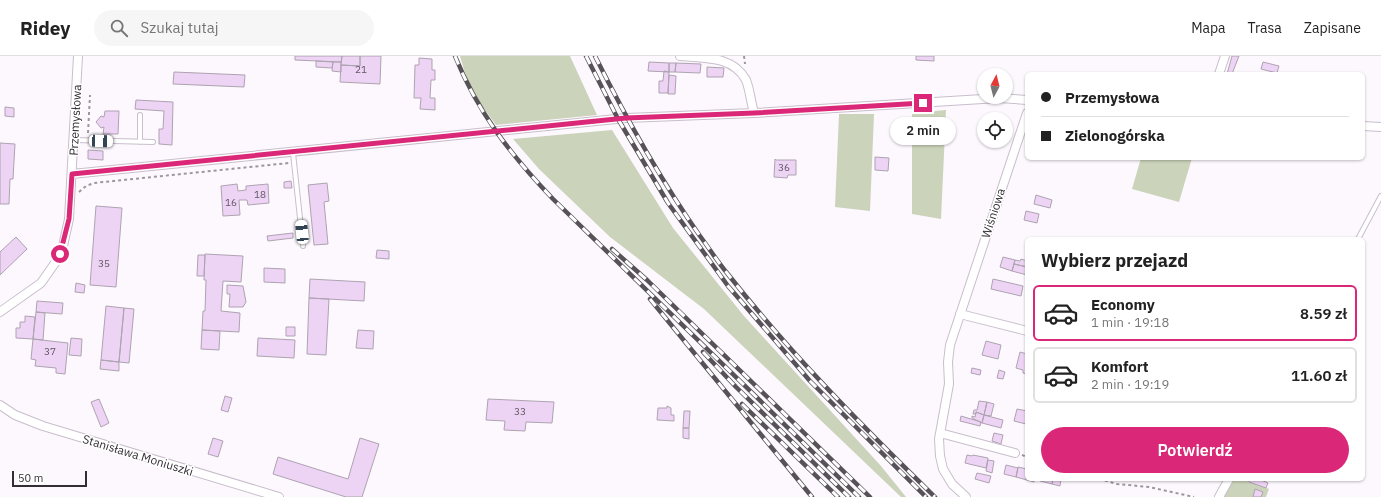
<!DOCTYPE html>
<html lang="pl">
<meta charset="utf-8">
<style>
:root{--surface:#fff;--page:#f6f6f6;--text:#222;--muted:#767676;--line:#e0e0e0;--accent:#db2777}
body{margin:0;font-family:"IBM Plex Sans",sans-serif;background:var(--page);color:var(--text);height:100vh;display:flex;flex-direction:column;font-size:15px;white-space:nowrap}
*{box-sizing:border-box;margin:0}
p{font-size:13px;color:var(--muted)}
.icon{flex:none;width:22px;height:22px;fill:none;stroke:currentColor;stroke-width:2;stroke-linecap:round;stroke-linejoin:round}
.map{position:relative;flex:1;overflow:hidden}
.details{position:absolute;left:1025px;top:181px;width:340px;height:244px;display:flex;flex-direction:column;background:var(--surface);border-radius:6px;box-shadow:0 1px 3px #0004}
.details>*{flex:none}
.guide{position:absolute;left:1025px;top:16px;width:340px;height:88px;border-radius:6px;box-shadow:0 1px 3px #0004;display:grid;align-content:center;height:88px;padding:0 16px;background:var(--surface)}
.needle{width:26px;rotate:7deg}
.controls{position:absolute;left:977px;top:12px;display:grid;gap:8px}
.controls a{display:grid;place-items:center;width:36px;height:36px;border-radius:50%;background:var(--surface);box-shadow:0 1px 3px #0004;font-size:20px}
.scale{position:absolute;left:12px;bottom:10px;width:75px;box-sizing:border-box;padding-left:4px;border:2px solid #322e34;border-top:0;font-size:11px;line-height:14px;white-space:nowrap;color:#322e34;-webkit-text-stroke:3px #fff;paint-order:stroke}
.end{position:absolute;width:18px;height:18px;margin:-9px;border:5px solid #db2777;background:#fff;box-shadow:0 0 0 2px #fff}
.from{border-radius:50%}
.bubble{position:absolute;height:28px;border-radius:14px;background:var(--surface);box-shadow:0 1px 3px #0004;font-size:13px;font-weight:600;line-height:28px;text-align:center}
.car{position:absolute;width:12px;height:24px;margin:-12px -6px;border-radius:5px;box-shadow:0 0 3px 1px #0007;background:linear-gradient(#fff 24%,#345 0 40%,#fff 0 76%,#345 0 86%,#fff 0)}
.guide b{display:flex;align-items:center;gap:14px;height:38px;font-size:15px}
.guide b+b{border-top:1px solid var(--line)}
.guide i{width:10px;height:10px;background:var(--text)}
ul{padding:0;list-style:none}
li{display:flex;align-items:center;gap:12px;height:56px;margin:0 8px 6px;padding:0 8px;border:2px solid var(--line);border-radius:6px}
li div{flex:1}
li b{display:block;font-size:15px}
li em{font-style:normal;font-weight:600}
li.selected{border-color:var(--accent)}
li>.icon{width:36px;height:36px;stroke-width:1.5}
h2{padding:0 16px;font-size:18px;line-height:48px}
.cta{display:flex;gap:8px;margin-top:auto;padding:8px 16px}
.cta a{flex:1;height:46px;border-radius:24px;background:var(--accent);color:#fff;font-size:16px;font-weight:600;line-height:46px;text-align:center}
header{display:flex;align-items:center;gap:24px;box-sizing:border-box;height:56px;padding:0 20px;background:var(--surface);border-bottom:1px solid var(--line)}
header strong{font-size:19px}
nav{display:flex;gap:22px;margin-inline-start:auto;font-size:14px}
.search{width:280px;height:36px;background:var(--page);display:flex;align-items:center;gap:10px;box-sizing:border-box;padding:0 14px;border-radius:22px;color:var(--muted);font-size:15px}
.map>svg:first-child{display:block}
.green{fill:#cbd3bb}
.building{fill:#edd3f4;stroke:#aea3b1}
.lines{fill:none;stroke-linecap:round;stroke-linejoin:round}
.service-casing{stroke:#c9becc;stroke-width:6}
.minor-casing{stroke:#c9becc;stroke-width:10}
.path{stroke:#9b979d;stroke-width:2;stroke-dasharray:3 3;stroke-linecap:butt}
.service{stroke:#fff;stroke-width:4}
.minor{stroke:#fff;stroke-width:8}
.rail-casing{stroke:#565258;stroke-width:4.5}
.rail{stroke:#fff;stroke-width:3;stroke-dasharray:9;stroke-linecap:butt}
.route{stroke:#db2777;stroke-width:5}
.labels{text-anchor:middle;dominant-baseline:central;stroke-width:3;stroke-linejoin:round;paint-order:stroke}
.number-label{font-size:10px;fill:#615764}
.street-label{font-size:12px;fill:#322e34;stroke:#fff}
</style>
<header>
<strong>Ridey</strong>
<div class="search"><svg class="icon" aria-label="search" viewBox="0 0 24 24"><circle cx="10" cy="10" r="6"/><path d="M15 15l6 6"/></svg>Szukaj tutaj</div>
<nav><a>Mapa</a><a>Trasa</a><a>Zapisane</a></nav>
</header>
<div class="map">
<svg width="1381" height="441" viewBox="0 0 1381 441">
<rect width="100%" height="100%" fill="#fdf8fe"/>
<path class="green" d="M460,0H570L597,59L496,69L470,34Z
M946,54L941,163L912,158V58H933L935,55Z
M839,58H874L870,155L835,151Z
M612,74L673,172L744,260L881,410L906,441H901L704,253L610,181L539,113L513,83Z
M1141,102H1192L1179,146L1132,133Z
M1233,423H1243L1269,433L1266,441H1223Z"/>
<path class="building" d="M295,0H342L341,6L295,4Z
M342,0H360V10L341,9Z
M360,0H381L380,28L340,26L341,9L360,10Z
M916,0H934V5L916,4Z
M1232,0H1239L1232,18H1227Z
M419,2L432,3V14H435V24H431L430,42H435V54L420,53L421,42H414L415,9H419Z
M316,5L333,6L332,12L316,11Z
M333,6H341V16L332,15Z
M649,6L669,7V16L648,15Z
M1263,6L1279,10L1277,17L1261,13Z
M669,7H676L675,16H669Z
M676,7L701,8L700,17L675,16Z
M707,11L724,12L723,21H707Z
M664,15L669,16L668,37H659V25H663Z
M174,16L245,19L244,31L173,28Z
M669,19L676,20L675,38H668Z
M136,44L173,46L172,89L159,88V73H163L164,55L135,53Z
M5,51L14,52V61L5,60Z
M105,55H119L118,78H103L104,71L101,72L96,66L101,60L104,61Z
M0,87L15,88L13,123H10L9,148H0Z
M88,94L103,95V104L88,103Z
M875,101L889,102L888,115L875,114Z
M775,103L776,104H796V119H788L787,122L774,121Z
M291,125L292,132H284V126Z
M327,127L329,145L324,146L328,188L314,189L308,129Z
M237,128L238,135L246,134V130L268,128L269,147L248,149L247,144H239L240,159L223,160L221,130Z
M1036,139L1052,144L1050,152L1034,148Z
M96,150L122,152L116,231L90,229Z
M1026,155L1039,158L1037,167L1024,164Z
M293,177V182L268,185L267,180Z
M16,181L27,193L0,219V196Z
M377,194L389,195V203L376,202Z
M205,198L243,200L241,226L223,225L221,255L240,257L239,276L202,274L203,255H205L206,224H204Z
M198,199H205L204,220H197Z
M1003,201L1015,204L1012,215L1000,211Z
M1021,203L1027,205V211L1014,208L1015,204L1020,205Z
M1014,208L1027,211V219L1012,215Z
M264,212L285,213V227L264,226Z
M310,223L365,226L364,245L309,242Z
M993,223L1023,230L1021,240L991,233Z
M76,227L85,229L84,237L75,236Z
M227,229L243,230L246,246L243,251H229L230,238H227Z
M309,242L329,243L326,299L307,298Z
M37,245L63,247L62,258L36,256Z
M106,250L124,252L119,306L101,304Z
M124,252L134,253L129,307L119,306Z
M36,256L45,257L43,284L33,283Z
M25,260L35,261L33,283L16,282V272H20V266H25Z
M286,271H295V280H286Z
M202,274L220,275L219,294L201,293Z
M358,274L374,275L373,293L356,292Z
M71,282L82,283L81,300L69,299Z
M258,282L295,284L294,302L257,300Z
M33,283L68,287L65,318L56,317V312L35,310L36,304L31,303Z
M986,285L1001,289L998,303L982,299Z
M1020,296L1027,298V318L1023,317V314L1016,312Z
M101,304L119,306V315L100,313Z
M972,312L981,314L980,319L971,317Z
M999,314L1005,316L1003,323L997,322Z
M225,340L232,342L228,356L221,354Z
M99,343L109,367L101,371L91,346Z
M488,343L554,346L552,367L526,366L525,375L504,374L505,365L486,364Z
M979,345L987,346L984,359L976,356V358H973L974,354H977Z
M987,346L994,348L991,360L984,359Z
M667,350L671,352V359H674V365L657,364L658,352H667Z
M1017,353L1027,355L1026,368L1014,365Z
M684,355H690L689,372H683Z
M976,356L984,359L982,367L972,362V360L975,361Z
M984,359L1003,364L1001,372L982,367Z
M961,360L981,366L980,370L960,365Z
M683,372H689V383L683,382Z
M994,377L1003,379L1001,388L992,385Z
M213,382L223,385L218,401L208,398Z
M360,382L379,388L362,441H346L273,418L278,401L348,423Z
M967,399L972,400L973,399L988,402L986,412L965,407Z
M988,404L994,405L992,417L986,415Z
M1006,409L1018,412L1016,421L1004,418Z
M1018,411L1027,413V423H1034V426L1016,421Z
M977,417L991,420L989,427L975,423Z
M1040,423H1053L1052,428L1040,425Z
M1053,423H1061L1060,430L1052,428Z
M1250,423H1259L1268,427L1266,432L1249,426Z
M1255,433L1263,436L1261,441H1253Z"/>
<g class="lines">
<g class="service-casing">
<path id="service" d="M74,84L153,86
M140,86V59
M293,97L303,190
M1358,183L1381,140"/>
</g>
<g class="minor-casing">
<path id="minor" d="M680,0C705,2 733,0 746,24C750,34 751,47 754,57
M1219,18L1225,0
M1363,70L1381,71
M72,118L626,62L754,57L999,42L1027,44
M0,256L41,227L55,207L63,190L69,163L78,0
M960,258L1027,275
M0,349L15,359L43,370L279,441
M940,377L1015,397
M966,441L952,428L943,413L940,400L939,383L949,328L948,306L950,289L1027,57
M1219,441L1229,423"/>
</g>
<path class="path" d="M744,0L745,8
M88,77L90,39
M79,136L86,130L94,127L289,107
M1022,399L1027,401
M1099,423L1117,428L1149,431L1194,441"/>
<use href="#service" class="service"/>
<use href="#minor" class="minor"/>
<g class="rail-casing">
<path id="rail" d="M455,0C478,57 511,99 553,143L859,441
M586,0L618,63L668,147L728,230L810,325L926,441
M595,0C626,62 660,123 700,180C709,192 717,205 727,217C790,297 862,370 935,441
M612,193L647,224L870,441
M650,243L812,441
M703,296L736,331L849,441
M742,348L838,441"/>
</g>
<use href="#rail" class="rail"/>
</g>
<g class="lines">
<path class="route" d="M60,198L69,163L72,118L626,62L754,57L923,47"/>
</g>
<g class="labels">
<g class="number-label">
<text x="361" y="13">21</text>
<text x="784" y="111">36</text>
<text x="260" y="138">18</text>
<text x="231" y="146">16</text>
<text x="104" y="207">35</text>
<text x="50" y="295">37</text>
<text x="520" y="355">33</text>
</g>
<g class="street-label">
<text transform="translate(75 64) rotate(-87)">Przemysłowa</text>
<text transform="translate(993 157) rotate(-72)">Wiśniowa</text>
<text transform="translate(138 399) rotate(17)">Stanisława Moniuszki</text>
</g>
</g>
</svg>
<div class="controls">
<a><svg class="needle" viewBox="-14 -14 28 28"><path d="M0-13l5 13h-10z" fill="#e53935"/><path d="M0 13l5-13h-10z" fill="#767676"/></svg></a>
<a><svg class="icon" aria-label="locate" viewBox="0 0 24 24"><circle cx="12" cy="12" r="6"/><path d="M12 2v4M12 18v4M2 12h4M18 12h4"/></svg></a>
</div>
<div class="scale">50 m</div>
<i class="end from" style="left:60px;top:198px"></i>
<i class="end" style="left:923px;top:47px"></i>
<div class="bubble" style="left:890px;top:61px;width:66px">2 min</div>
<i class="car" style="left:101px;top:85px;rotate:92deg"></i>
<i class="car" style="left:302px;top:176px;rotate:354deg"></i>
<div class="guide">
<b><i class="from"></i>Przemysłowa</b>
<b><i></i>Zielonogórska</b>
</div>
<section class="details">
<h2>Wybierz przejazd</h2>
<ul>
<li class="selected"><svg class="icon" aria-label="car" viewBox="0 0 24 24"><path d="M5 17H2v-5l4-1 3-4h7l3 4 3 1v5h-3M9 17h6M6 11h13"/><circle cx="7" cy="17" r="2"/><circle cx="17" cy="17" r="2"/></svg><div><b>Economy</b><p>1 min · 19:18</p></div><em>8.59 zł</em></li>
<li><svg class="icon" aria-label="car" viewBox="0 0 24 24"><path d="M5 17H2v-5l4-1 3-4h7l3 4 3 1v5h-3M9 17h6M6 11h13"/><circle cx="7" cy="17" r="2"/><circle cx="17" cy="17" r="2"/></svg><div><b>Komfort</b><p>2 min · 19:19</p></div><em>11.60 zł</em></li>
</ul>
<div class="cta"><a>Potwierdź</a></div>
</section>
</div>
